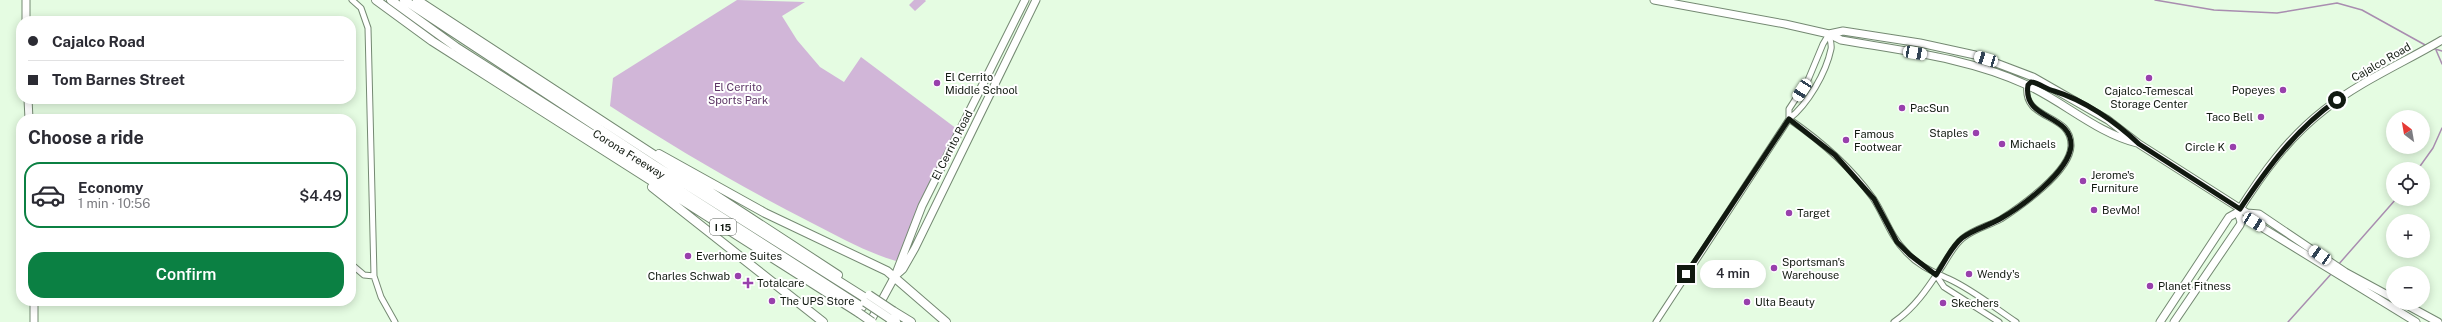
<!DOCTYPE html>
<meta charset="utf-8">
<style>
:root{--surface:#fff;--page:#f7f7f7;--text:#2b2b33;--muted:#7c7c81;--line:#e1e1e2;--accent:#0b8043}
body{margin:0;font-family:"Public Sans",sans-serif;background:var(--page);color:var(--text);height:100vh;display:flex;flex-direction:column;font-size:15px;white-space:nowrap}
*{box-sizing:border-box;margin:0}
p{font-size:13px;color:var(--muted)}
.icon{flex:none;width:22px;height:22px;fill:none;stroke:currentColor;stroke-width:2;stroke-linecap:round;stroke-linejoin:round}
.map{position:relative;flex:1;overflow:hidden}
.panel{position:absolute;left:16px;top:114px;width:340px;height:192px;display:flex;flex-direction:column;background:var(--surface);border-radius:16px;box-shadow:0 2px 10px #0003}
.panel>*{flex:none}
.banner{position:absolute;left:16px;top:16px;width:340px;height:88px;border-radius:16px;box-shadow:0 2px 10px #0003;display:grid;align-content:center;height:88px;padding:0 12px;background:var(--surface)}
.needle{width:26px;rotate:329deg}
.tools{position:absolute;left:2386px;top:110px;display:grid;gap:8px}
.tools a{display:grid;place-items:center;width:44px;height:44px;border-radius:50%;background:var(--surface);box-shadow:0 2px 10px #0003;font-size:20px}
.end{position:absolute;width:18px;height:18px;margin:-9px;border:5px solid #111910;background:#fff;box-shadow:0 0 0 2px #fff}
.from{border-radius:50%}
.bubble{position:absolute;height:28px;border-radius:14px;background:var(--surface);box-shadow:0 2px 10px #0003;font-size:13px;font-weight:600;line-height:28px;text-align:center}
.car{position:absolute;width:12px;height:24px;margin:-12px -6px;border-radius:5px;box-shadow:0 0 3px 1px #0007;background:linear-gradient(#fff 24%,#345 0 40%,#fff 0 76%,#345 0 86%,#fff 0)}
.banner b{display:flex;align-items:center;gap:14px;height:38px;font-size:15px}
.banner b+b{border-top:1px solid var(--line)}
.banner i{width:10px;height:10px;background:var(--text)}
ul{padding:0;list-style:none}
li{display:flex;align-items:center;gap:12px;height:66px;margin:0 8px 6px;padding:0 4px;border:2px solid transparent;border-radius:16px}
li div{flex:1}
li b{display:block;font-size:15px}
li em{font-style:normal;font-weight:600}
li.current{border-color:var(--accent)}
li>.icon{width:36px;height:36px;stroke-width:1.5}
h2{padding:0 12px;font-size:18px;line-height:48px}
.action{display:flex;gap:8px;margin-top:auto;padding:8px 12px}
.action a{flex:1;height:46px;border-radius:16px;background:var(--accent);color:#fff;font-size:16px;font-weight:600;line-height:46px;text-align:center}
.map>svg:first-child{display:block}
.green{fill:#d1b6d8}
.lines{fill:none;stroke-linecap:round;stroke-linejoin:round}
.stream{stroke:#a98db0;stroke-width:1.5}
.minor-casing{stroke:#748972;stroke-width:7}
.major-casing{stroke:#748972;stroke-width:9}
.highway-casing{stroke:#748972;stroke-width:10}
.minor{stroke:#fff;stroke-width:5}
.major{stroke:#fff;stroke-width:7}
.highway{stroke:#fff;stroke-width:8}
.highway-bridge-casing{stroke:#748972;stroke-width:10;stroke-linecap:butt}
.highway-bridge{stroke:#fff;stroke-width:8}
.route{stroke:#111910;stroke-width:5}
.poi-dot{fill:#9840ac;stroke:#fff;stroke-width:1.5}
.labels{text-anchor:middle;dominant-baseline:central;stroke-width:4;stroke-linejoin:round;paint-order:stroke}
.shield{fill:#fff;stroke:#585e58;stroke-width:1}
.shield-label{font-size:10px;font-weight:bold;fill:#111910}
.street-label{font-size:11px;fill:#111910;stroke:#fff}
.poi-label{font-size:11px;fill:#111910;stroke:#fff;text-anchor:start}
.park-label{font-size:11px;fill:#5c3565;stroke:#fff}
</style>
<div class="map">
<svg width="2442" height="322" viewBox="0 0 2442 322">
<rect width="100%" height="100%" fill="#e5fce2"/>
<path class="green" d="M737,0L805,2L782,16L797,40L820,67L844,82L861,57L957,129L935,172L925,206L896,261C865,252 838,236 810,222C741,187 675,148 610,106L613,78Z
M914,0H925L926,1L915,11L909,5Z"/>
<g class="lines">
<path class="stream" d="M2155,0L2214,10L2277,13L2337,3L2362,10L2427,46
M2432,48L2442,51
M2436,50L2442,64
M2418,169L2433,148L2442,128
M2338,265L2396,199
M2288,322L2332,273"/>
<g class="minor-casing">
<path id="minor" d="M352,0L361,8L368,28L374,276L381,297L395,322
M1789,119C1821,141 1850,166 1873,198C1885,216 1890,236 1906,252C1920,267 1932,271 1949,279C1973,290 1995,308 2016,322
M1789,119V109L1808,80L1823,44L1829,34
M351,264L364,275L374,276
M1936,275L1944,287L1999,322
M1656,322L1789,119C1808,104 1826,73 1831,49C1832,45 1830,39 1829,34
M1894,322C1916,307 1929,286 1943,265C1949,256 1954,245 1963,238C1974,229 1988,226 2001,219C2021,206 2070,172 2071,146C2072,112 2022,122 2027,85"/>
</g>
<g class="major-casing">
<path id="major" d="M26,0V21
M1654,0L1785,24L1829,34L1841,40C1904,51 1969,58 2027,85C2064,102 2097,133 2137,143
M1829,34L1843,31L1920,43L1975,55L2033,77L2108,120L2139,144L2247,213L2253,222L2416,322
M28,99L29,119
M2247,213L2259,214L2345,272L2393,298
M895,276L903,269L915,248L1036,0
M34,301V322
M2403,303L2438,322
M870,322L895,276L922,206L1025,0
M2160,322L2229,217L2238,212C2262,174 2288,138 2324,110C2359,82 2403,63 2442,40
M2174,322L2240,225L2241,222L2238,212"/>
</g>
<g class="highway-casing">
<path id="highway" d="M376,0L432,41L859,313
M391,0L456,47L862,307
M404,0L653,164L867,299
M417,0L838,275
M659,154L765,213L887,271L946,322
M652,187L823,322
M893,311L911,322
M889,318L896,322"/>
</g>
<use href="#minor" class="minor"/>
<use href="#major" class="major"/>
<use href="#highway" class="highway"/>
<g class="highway-bridge-casing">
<path id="highway-bridge" d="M869,295L893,311
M865,302L889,318
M859,313L872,322"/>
</g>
<use href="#highway-bridge" class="highway-bridge"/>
</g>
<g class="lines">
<path class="route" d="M1686,274L1789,119L1835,155L1874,199L1897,242L1910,255L1936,275C1944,263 1951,247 1962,238C1974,229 1988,226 2000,219C2021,207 2069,172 2071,146C2072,113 2022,121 2028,85L2031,82C2039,83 2046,89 2054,91C2084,100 2116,122 2139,144L2240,209C2268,167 2296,129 2337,100"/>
</g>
<g class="poi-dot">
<circle cx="2149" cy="78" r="4"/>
<circle cx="937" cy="83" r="4"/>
<circle cx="2283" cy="90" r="4"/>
<circle cx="1902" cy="108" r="4"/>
<circle cx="2261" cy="117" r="4"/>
<circle cx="1976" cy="133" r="4"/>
<circle cx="1846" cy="140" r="4"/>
<circle cx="2002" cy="144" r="4"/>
<circle cx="2233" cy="147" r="4"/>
<circle cx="2083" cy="181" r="4"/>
<circle cx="2094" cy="210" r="4"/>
<circle cx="1789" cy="213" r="4"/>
<circle cx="688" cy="256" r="4"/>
<circle cx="1774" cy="268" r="4"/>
<circle cx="1969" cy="274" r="4"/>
<circle cx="738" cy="276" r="4"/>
<path d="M746 277h4v4h4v4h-4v4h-4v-4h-4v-4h4z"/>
<circle cx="2150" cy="286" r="4"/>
<circle cx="772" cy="301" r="4"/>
<circle cx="1747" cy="302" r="4"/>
<circle cx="1943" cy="303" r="4"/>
</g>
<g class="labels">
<rect class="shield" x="710" y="219" width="26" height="16" rx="3"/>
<g class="shield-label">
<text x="723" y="227">I 15</text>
</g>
<g class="street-label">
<text transform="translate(2381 62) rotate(-30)">Cajalco Road</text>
<text transform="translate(952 145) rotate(-63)">El Cerrito Road</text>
<text transform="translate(629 154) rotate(32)">Corona Freeway</text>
</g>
<g class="poi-label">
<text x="945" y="77">El Cerrito<tspan x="945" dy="13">Middle School</tspan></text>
<text x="2275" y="90" text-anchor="end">Popeyes</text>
<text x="2149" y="91" text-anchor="middle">Cajalco-Temescal<tspan x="2149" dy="13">Storage Center</tspan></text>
<text x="1910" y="108">PacSun</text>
<text x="2253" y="117" text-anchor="end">Taco Bell</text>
<text x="1968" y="133" text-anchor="end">Staples</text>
<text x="1854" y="134">Famous<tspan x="1854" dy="13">Footwear</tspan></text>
<text x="2010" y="144">Michaels</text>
<text x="2225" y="147" text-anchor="end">Circle K</text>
<text x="2091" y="175">Jerome's<tspan x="2091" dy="13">Furniture</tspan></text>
<text x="2102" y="210">BevMo!</text>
<text x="1797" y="213">Target</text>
<text x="696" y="256">Everhome Suites</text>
<text x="1782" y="262">Sportsman's<tspan x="1782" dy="13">Warehouse</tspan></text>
<text x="1977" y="274">Wendy's</text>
<text x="730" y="276" text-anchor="end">Charles Schwab</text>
<text x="757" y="283">Totalcare</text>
<text x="2158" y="286">Planet Fitness</text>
<text x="780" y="301">The UPS Store</text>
<text x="1755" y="302">Ulta Beauty</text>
<text x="1951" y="303">Skechers</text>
</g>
<g class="park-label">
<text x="738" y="87">El Cerrito<tspan x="738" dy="13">Sports Park</tspan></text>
</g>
</g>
</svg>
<div class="tools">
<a><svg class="needle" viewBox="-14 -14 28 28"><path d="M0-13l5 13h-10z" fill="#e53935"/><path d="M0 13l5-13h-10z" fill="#7c7c81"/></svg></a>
<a><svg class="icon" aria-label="locate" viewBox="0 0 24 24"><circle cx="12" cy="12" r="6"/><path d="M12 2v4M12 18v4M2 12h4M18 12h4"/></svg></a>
<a>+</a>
<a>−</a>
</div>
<i class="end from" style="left:2337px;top:100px"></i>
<i class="end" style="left:1686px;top:274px"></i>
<div class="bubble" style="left:1700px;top:260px;width:66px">4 min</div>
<i class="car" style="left:1915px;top:53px;rotate:100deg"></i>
<i class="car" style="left:1986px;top:59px;rotate:287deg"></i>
<i class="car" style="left:1802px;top:90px;rotate:213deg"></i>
<i class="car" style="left:2254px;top:222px;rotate:122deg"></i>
<i class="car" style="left:2320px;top:255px;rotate:304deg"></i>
<div class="banner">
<b><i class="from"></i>Cajalco Road</b>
<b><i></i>Tom Barnes Street</b>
</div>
<section class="panel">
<h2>Choose a ride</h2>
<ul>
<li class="current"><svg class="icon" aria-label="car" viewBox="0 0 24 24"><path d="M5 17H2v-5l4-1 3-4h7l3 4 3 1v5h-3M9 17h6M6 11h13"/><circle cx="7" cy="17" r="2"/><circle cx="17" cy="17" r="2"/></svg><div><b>Economy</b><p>1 min · 10:56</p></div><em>$4.49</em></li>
</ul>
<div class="action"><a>Confirm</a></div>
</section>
</div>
